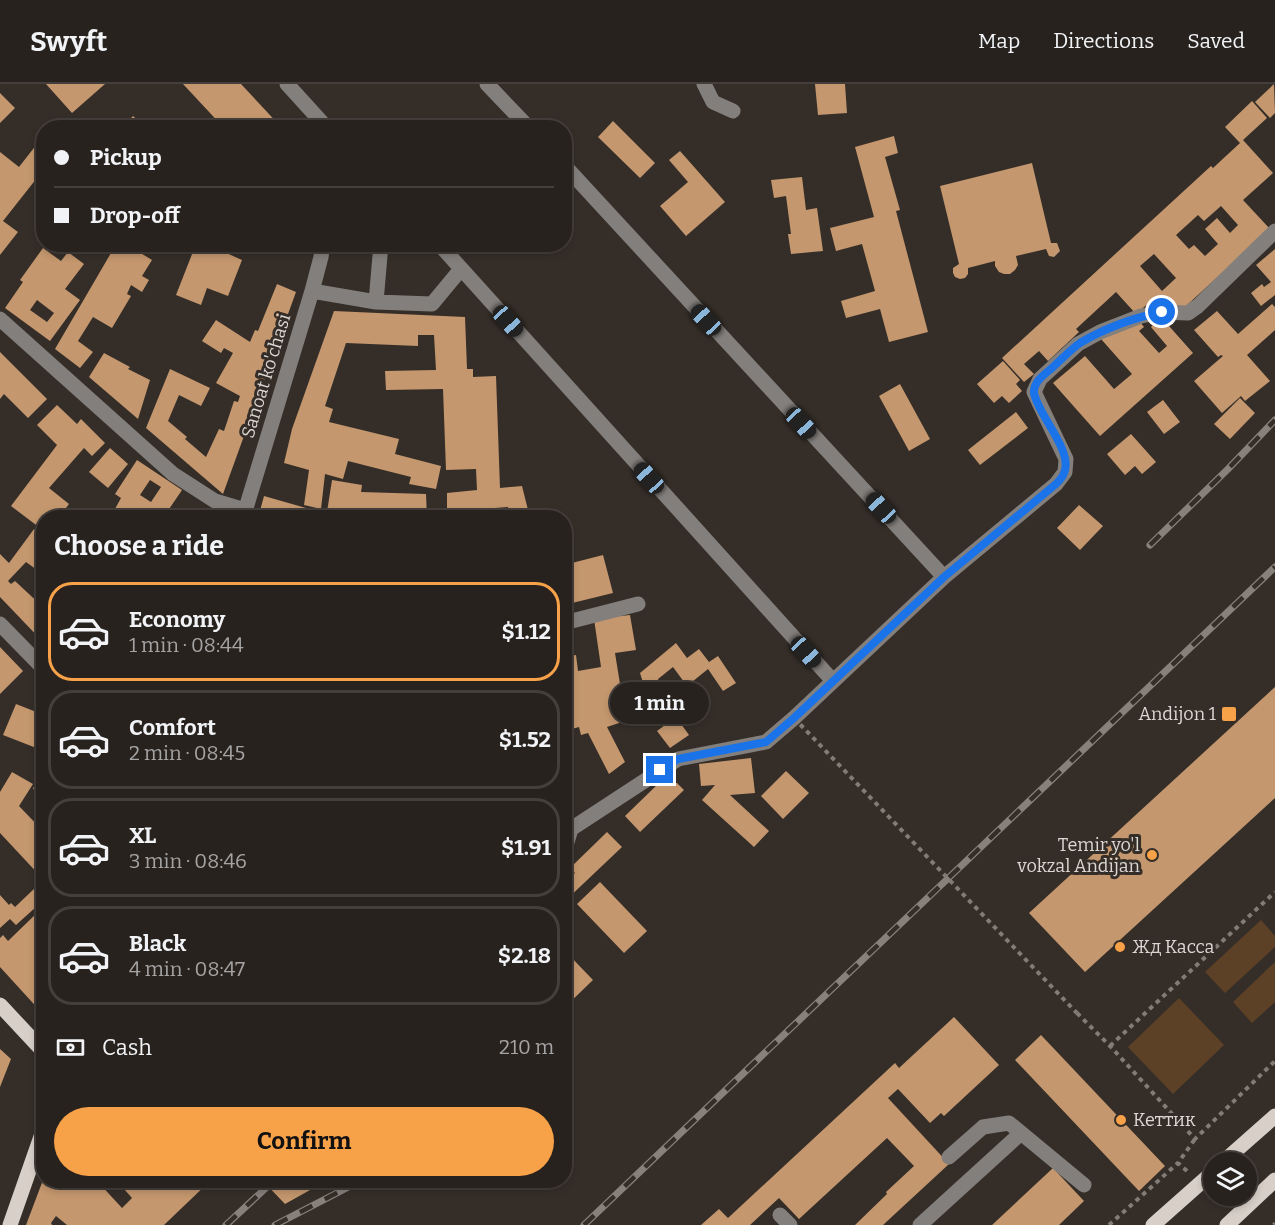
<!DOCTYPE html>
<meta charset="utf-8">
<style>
:root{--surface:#28221e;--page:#342f2b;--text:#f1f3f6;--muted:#a5a4a4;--line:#443f3c;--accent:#f7a149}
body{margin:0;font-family:Bitter,serif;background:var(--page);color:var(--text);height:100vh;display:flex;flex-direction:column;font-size:22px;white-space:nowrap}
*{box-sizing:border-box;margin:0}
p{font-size:20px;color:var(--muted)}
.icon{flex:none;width:33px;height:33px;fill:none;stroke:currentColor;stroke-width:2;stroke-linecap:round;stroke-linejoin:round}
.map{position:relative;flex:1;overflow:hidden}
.side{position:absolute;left:36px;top:426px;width:536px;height:678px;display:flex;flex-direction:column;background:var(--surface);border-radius:24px;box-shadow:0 3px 9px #0003,0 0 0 2px var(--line)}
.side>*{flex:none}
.top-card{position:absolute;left:36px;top:36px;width:536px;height:132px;border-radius:24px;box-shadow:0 3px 9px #0003,0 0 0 2px var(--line);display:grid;align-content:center;height:132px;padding:0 18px;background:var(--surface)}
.controls{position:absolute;left:1203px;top:1068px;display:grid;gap:12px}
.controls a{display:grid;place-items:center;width:54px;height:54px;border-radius:50%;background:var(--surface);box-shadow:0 3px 9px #0003,0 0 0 2px var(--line);font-size:30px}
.end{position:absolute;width:27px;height:27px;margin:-14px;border:8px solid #1a73e8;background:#fff;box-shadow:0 0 0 3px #fff}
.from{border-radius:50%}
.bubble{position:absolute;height:42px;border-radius:21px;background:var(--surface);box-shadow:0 3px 9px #0003,0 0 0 2px var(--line);font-size:20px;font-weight:700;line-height:42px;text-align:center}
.car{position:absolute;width:18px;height:36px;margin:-18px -9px;border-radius:8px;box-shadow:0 0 4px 2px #0007;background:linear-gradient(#222 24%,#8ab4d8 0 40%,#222 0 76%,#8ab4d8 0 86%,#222 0)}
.top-card b{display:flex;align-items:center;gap:21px;height:57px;font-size:22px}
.top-card b+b{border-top:2px solid var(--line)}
.top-card i{width:15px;height:15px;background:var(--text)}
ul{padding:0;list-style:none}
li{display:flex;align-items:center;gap:18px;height:99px;margin:0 12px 9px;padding:0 6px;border:3px solid var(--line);border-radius:24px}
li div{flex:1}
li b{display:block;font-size:22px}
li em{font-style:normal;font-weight:700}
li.on{border-color:var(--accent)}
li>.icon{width:54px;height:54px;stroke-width:1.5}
h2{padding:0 18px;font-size:27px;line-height:72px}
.pay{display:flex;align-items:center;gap:15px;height:66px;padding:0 18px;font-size:22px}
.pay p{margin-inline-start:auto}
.action{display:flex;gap:12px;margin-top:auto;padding:12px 18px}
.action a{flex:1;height:69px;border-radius:36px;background:var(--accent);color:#111;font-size:24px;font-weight:700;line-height:69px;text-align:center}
header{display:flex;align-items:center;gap:36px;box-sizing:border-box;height:84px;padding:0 30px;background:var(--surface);border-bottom:2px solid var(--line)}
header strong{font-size:28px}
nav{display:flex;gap:33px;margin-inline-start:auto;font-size:21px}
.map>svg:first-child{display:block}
.green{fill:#5d4126}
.building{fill:#c4976e;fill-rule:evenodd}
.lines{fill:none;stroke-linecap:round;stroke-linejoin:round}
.path{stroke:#827c76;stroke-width:4;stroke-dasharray:4.5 4.5;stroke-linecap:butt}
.minor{stroke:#837f7c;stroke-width:15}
.major{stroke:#d7cfc8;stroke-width:15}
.rail-casing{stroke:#87817c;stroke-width:7}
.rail{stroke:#352e28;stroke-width:4.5;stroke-dasharray:14;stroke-linecap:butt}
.path-bridge{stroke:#827c76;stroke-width:4;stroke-dasharray:4.5 4.5;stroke-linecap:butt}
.route{stroke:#1a73e8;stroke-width:8}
.poi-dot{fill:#f7a149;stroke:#352e28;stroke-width:2}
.labels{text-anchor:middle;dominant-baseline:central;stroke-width:6;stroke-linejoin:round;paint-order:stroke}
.street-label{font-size:18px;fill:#dbd7d2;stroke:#352e28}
.poi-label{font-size:18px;fill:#dbd7d2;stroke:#352e28;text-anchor:end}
</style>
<header>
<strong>Swyft</strong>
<nav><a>Map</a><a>Directions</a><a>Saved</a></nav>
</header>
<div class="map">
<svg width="1275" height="1141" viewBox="0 0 1275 1141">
<rect width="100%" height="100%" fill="#352e28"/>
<path class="green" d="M1261,836L1275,852V863L1225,909L1205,888Z
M1275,878V918L1252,939L1233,918Z
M1179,914L1224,961L1173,1010L1128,963Z"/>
<path class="building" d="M46,0H105L72,29Z
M183,0H241L282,44H224Z
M815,0H845L847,29L818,31Z
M1274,0L1275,29L1270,34L1255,18Z
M0,9L15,24L0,39Z
M1252,17L1267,34L1243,56L1273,89L1243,116L1270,145L1186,222L1159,224L1152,216L1136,230L1116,208L1076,245L1079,248L1048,277L1039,267L1024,280L1034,290L1024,298L1002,274L1211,82L1213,84L1240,59L1225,43ZM1221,122L1238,141L1230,149L1217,134L1205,145L1218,160L1205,172L1194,161L1189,165L1176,151L1198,131L1204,137ZM1154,170L1176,194L1162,207L1140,182Z
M133,32L146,44H122Z
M613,37L655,79L640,94L598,53Z
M44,51V85L3,137L18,148L0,171V68L19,83Z
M894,52L898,69L885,73L900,126L896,127L928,248L889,258L880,225L846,234L841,217L875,207L862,160L836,167L830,144L874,133L855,63Z
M680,67L725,118L686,152L660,122L688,98L669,76Z
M1032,79L1051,159H1057L1060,167L1054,173L1049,172L1046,165L1016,172L1018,181L1015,186L1010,190H1004L999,188L995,182V177L968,184V190L965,194L960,195L955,193L953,189V184L959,180L940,102Z
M802,93L806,126L817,124L823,167L791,170L788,150H791L786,112L774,114L771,96Z
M101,160H126L152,176L142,192L149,196L142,208L131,201L127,210L131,212L112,244L93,233L78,257L93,268L80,284L55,265L111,169L100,162Z
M196,160H224L222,167L242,176L228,212L207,204L201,221L176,211Z
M43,164L61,177L68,168L84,180L65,205L80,216L50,257L5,224L23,198L20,196ZM37,216L54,229L47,238L30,226Z
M1275,165V211L1261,222L1251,209L1262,200L1264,203L1271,198L1256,181Z
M277,200L296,208L223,410L146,344L170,285L210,304L201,322L179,311L168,337L187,353L185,355L206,373L219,345L224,347L234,317L238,318L240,312L216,299L233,269L224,264L221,269L202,257L216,236L250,258L255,246L258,247Z
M1272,220L1275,223V246L1247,271L1270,297L1245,317L1241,312L1222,329L1194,297L1223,272L1221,271L1218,273L1194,246L1217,227L1238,250Z
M334,227L465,233L467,285H473V293L496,292L500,404L522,402L530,434H511L508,423L469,426V434H447V409L477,406L476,385L446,386L443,305L386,306L385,287L436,286L434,251H418V262L346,259L325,322L333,325L329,338L399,355L395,370L441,382L436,405L409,400L411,393L348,377L343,395L325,390L321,425L304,421L309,386L284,379L292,345Z
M1161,233L1193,269L1100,352L1053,299L1085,272L1114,305L1132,290L1101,255L1139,237L1144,243L1139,247L1159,269L1167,262L1151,243Z
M0,268L47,315L28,334L4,310L0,315Z
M104,269L130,283L128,285L150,296L138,335L89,293Z
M1003,277L1020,296L1016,300L1022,307L1009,319L1002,312L994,319L977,300Z
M900,300L930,355L909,367L879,312Z
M1240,314L1255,329L1230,355L1214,340Z
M1163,316L1180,338L1164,350L1147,328Z
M57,321L77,340L81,335L105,359L92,372L84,364L49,404L69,420L66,424L78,434H44V447L11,422L57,361L37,341Z
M1016,328L1028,344L980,381L968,366Z
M1131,350L1156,378L1142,390L1135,382L1125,391L1107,370Z
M110,364L128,380L108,404L89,388Z
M137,376L182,406L163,434H150L145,430L143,434H110L121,414L115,410ZM150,396L161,403L151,418L140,411Z
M332,396L362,401L361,408L426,410L427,434H362L327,428Z
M264,412L306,424L303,434L284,432V434H258Z
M1079,421L1103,442L1080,466L1057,444Z
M34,445L41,451L44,448V491L26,478L8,497L11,500L15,497L44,524V559L0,513V470L9,479Z
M603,471L613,509L564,521V481Z
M630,531L636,566L615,569L620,600L634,634L607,643L625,678L609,690L588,649L581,651L579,643L564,647V573L576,571L578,587L601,583L594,535Z
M676,559L687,574L699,565L709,578L718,572L736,599L723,607L708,585L687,602L673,583L658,595L662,611L672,633L654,642L644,620L649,618L640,589Z
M0,563L23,587L0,610Z
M1275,603V714L1085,888L1029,829Z
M16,620L44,631V667L3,651Z
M676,633L689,651L670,664L657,647Z
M751,674L755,709L730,711L769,747L754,763L702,716L715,701L701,702L699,680Z
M43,679H44V709L33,705Z
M786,687L809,709L783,735L761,712Z
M12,688L33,700L19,722L44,748L42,929L0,883V854L3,851L8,857L39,827L36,823L16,841L10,835L0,844V811L9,821L11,819L15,823L35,804L34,802L42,794L0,749V708Z
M659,699H677L684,706L640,748L625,732Z
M607,748L622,763L564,818V799L575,789L570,784Z
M600,798L647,847L624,869L577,820Z
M564,858L572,866L568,870L593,896L564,924Z
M954,933L999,981L944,1032L941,1029L930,1039L898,1005L888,1014L949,1080L883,1141H855L887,1110L886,1108L914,1082L887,1054L799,1135L779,1114L750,1141H701L719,1125L728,1134L895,979L899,984Z
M1041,951L1165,1082L1139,1107L1015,976Z
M0,965L11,975L0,1003Z
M1053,1084L1084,1117L1059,1141H992Z
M43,1096L54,1104L57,1096H84L92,1104L98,1098L122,1124L132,1114L116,1096H211L164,1141H67L56,1132L51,1139L52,1141H26Z
M262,1096H328L285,1120Z"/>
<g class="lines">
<path class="path" d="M1077,929L1110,962L1195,1055L1275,977
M1110,962L1275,808
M1187,1087L1178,1079L1195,1055
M1109,1141L1178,1079
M1274,1141L1275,1139"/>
<path class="minor" d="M287,0L327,44
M487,0L529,44
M704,0L713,18L733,27
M564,81L944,493
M439,160L833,597
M312,207L376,218L381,160
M376,218L432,220L461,185
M0,235L173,390L215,417L245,426
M243,434L312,207L321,173L323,160
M564,539L638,520
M0,540L44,585
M564,744L571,745L678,675L766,658L794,634L944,493L1056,400L1065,388L1066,375L1034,308L1040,295L1078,260L1100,248L1141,232L1162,228L1188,229L1198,222L1275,147
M564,768L571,745
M949,1073L983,1043L1009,1039L1084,1101
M780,1131L790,1141
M920,1141L1021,1049"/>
<path class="major" d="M0,921L44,968
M1223,1078L1275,1032
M10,1141L44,1044
M1153,1141L1214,1087
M1227,1141L1275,1096"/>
<g class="rail-casing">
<path id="rail" d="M1150,461L1228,385L1275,336
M226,1141L268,1102
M275,1141L362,1096
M584,1141L1275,483"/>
</g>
<use href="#rail" class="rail"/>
<path class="path-bridge" d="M794,634L1077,929"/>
</g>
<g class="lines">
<path class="route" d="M660,686L678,675L766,658L794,634L944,493L1056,400C1059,397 1063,393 1064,389C1074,368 1038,331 1034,309C1033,298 1045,290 1052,284C1061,276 1070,266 1080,259C1105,244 1133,234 1162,228"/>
</g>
<g class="poi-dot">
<rect x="1221" y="622" width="16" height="16" rx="3"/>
<circle cx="1152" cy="771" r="6"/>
<circle cx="1120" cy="863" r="6"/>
<circle cx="1121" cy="1036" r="6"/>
</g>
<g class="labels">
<g class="street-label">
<text transform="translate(266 292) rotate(-73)">Sanoat ko'chasi</text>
</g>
<g class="poi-label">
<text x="1216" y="630">Andijon 1</text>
<text x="1140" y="761">Temir yo'l<tspan x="1140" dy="21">vokzal Andijan</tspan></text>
<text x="1132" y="863" text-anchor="start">Жд Касса</text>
<text x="1133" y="1036" text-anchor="start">Кеттик</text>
</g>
</g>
</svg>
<div class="controls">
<a><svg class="icon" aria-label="layers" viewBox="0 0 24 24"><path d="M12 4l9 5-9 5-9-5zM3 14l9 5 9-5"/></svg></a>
</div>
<i class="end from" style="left:1162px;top:228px"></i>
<i class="end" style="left:660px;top:686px"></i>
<div class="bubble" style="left:610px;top:598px;width:99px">1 min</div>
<i class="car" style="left:706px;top:236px;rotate:317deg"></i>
<i class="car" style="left:508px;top:237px;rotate:138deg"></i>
<i class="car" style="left:801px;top:339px;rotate:137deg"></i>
<i class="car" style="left:649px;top:394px;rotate:318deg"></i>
<i class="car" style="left:881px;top:424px;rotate:317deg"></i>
<i class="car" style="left:806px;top:568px;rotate:137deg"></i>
<div class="top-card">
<b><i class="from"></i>Pickup</b>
<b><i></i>Drop-off</b>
</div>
<section class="side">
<h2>Choose a ride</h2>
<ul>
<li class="on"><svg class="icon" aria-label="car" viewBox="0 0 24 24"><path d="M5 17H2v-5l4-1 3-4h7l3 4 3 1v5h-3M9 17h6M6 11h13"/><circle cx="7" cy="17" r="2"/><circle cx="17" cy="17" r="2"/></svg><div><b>Economy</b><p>1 min · 08:44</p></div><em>$1.12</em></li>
<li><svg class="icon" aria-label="car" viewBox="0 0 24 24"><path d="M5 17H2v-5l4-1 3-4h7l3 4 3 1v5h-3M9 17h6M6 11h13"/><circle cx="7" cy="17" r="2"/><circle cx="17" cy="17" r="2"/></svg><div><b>Comfort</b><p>2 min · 08:45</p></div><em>$1.52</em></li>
<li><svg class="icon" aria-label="car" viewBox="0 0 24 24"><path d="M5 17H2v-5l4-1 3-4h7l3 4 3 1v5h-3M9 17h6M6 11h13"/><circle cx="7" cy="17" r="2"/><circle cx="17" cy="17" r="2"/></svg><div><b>XL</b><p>3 min · 08:46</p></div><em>$1.91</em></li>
<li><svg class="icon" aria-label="car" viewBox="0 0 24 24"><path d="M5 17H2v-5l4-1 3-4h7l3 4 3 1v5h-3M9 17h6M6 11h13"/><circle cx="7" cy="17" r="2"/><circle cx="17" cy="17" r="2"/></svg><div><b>Black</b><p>4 min · 08:47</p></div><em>$2.18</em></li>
</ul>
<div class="pay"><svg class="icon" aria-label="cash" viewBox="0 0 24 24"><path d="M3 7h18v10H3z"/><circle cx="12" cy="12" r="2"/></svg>Cash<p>210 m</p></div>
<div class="action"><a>Confirm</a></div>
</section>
</div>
